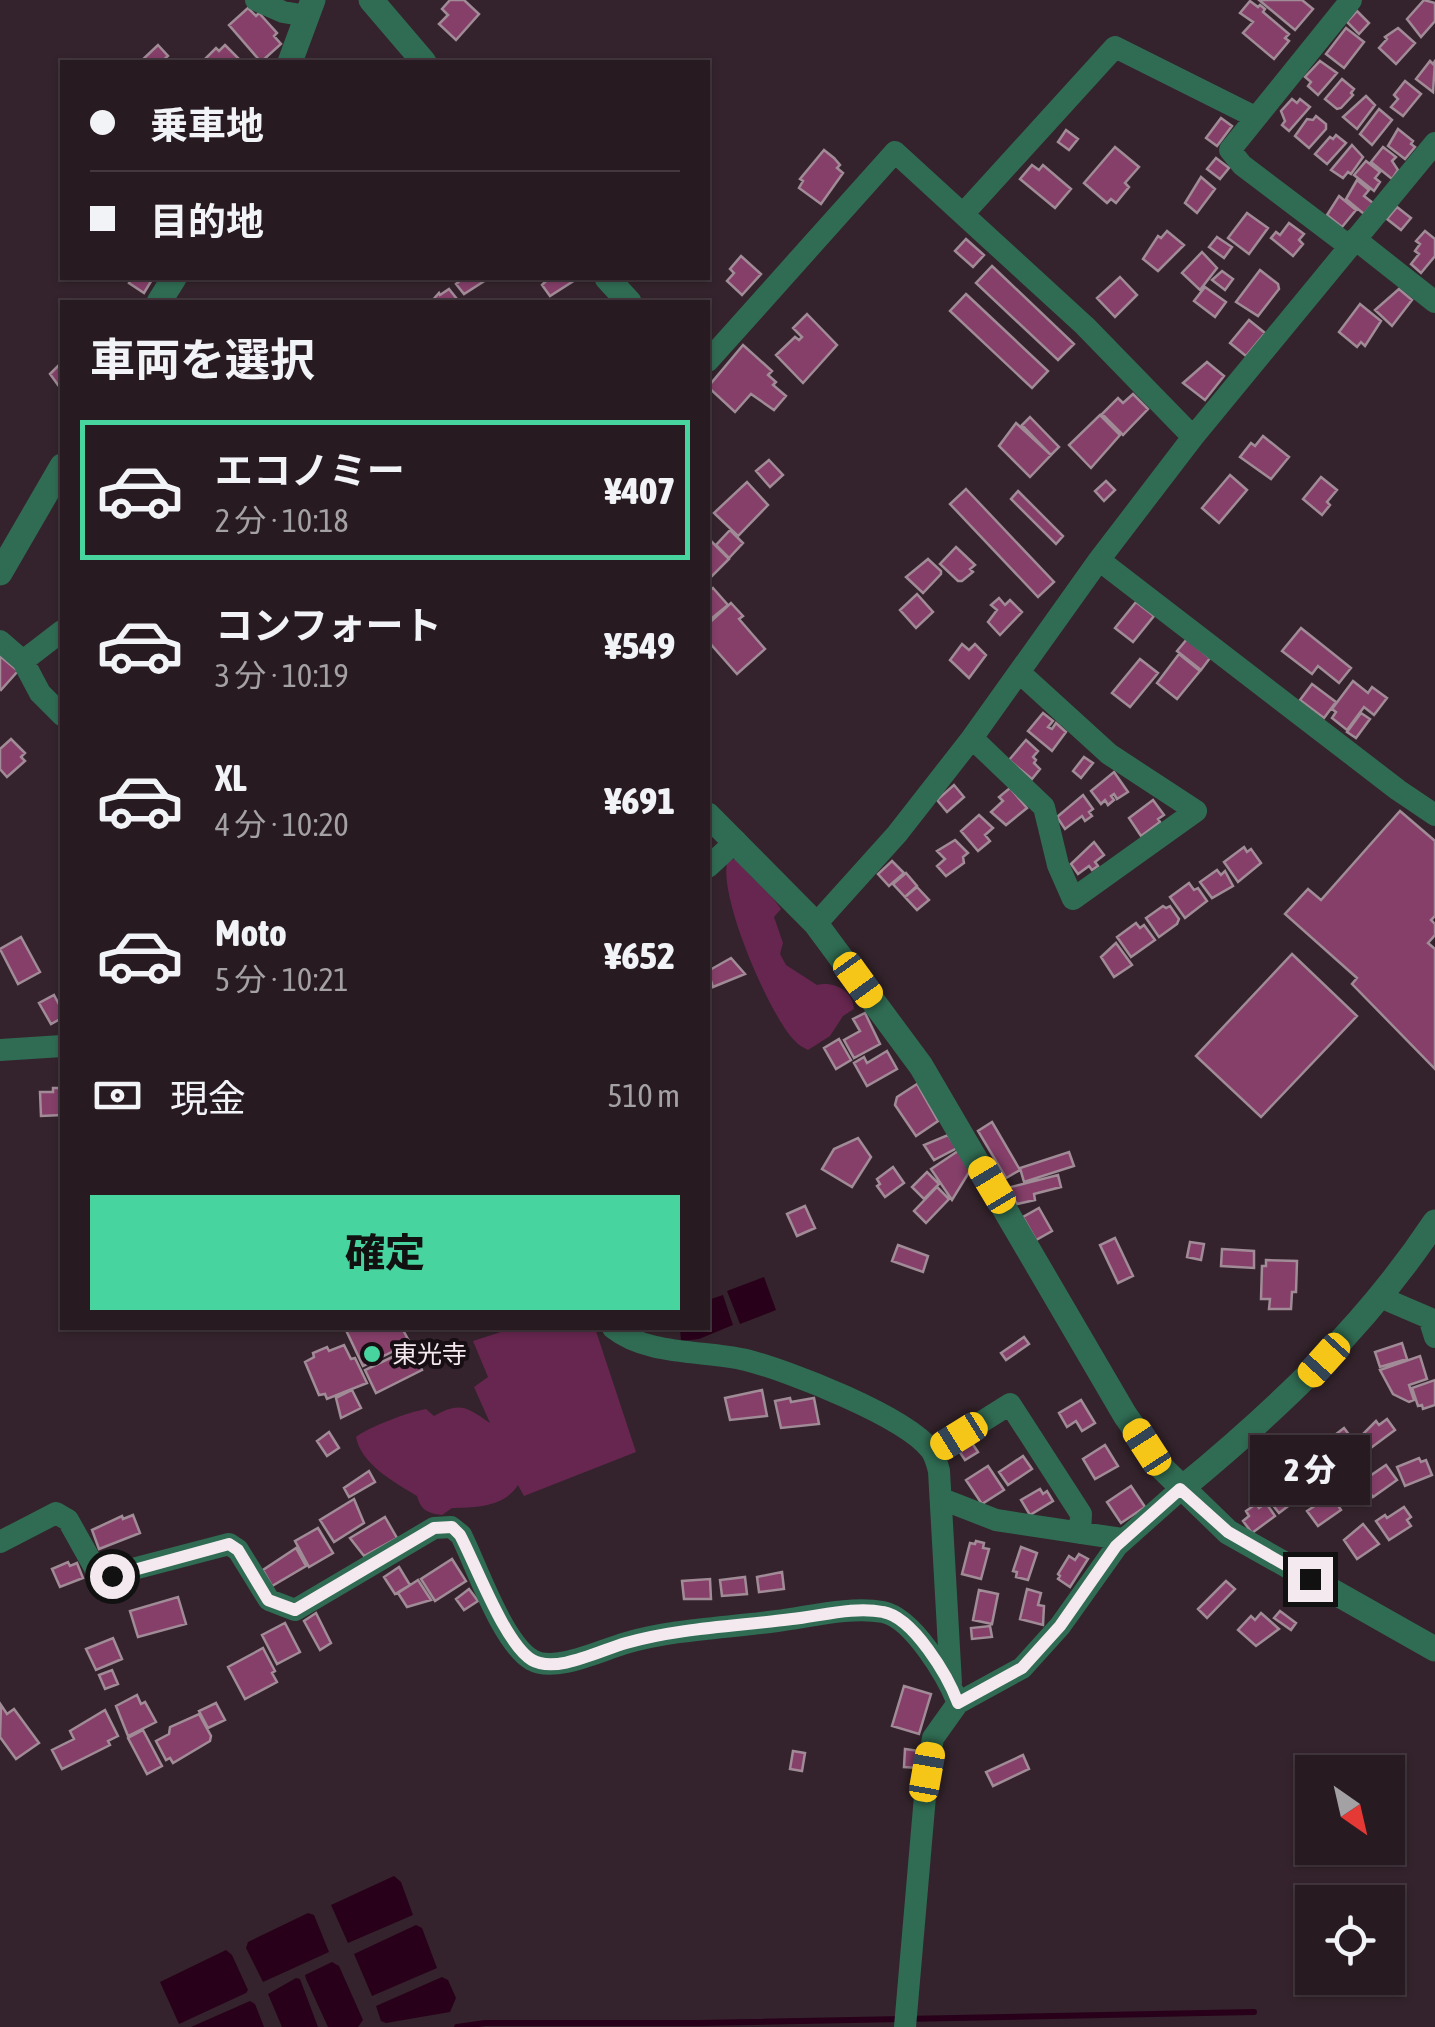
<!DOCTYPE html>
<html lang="ja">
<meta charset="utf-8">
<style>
:root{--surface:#271a21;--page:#2f232a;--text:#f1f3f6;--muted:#a4a1a5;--line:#43383f;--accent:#47d49e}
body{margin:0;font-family:"Asap Condensed","Noto Sans JP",sans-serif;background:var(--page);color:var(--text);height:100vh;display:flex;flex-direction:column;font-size:38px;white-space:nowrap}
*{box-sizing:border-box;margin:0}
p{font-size:32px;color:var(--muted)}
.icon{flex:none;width:55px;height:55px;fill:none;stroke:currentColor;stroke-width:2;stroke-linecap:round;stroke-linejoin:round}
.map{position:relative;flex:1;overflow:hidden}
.sheet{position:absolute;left:60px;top:300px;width:650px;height:1030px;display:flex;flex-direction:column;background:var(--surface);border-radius:0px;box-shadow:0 2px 8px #0004,0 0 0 2px var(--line)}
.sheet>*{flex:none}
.hud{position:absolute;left:60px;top:60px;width:650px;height:220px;border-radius:0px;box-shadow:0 2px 8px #0004,0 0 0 2px var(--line);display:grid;align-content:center;height:220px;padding:0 30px;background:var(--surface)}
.needle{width:65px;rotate:146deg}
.tools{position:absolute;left:1295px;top:1755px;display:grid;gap:20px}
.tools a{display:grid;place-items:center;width:110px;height:110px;border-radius:0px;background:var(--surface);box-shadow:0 2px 8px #0004,0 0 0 2px var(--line);font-size:50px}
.end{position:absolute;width:45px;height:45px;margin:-22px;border:12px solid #f4e9ef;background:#111;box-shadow:0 0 0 5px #111}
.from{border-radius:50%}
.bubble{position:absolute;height:70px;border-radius:0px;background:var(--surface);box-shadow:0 2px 8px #0004,0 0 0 2px var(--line);font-size:32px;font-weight:800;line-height:70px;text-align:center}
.car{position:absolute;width:30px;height:60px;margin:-30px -15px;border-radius:12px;box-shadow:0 0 8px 2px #0007;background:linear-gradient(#f5c518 24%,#345 0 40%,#f5c518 0 76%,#345 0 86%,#f5c518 0)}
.hud b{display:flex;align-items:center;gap:35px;height:95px;font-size:38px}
.hud b+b{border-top:2px solid var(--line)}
.hud i{width:25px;height:25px;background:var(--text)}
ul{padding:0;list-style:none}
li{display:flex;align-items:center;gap:30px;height:140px;margin:0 20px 15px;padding:0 10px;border:5px solid transparent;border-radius:0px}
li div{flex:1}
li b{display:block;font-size:38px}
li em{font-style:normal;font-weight:800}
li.on{border-color:var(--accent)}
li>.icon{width:90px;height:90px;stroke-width:1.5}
h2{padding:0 30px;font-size:45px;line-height:120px}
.pay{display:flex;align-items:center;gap:25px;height:110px;padding:0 30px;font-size:38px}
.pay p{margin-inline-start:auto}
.cta{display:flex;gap:20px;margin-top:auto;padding:20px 30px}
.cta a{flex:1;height:115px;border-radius:0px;background:var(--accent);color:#111;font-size:40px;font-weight:800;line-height:115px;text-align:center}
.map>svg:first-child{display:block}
.green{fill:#67264f}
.water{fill:#29001a}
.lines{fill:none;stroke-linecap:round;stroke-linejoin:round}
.stream{stroke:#29001a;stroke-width:6}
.building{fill:#853f69;stroke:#a08b96;stroke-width:2.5}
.minor{stroke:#306c53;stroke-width:22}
.tertiary{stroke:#306c53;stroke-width:25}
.route{stroke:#f4e9ef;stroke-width:12}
.poi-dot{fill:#47d49e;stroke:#170f13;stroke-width:4}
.labels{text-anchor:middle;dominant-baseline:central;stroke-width:8;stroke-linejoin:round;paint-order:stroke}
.poi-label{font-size:25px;fill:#f4e9ef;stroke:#170f13;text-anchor:start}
</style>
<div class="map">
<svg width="1435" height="2027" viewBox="0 0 1435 2027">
<rect width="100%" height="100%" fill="#34232c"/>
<path class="green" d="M736,859C749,877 768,890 781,909L774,917L783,943L780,954L786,965L817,985C834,981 853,991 854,1009L843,1016L830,1036L808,1050C803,1047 798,1045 795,1041C770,1017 716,892 728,860Z
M513,1328H595L636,1452L524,1496L518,1485C503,1508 475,1507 452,1508L442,1515C427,1513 421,1510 417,1496C394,1482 361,1464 356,1437C369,1427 408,1412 426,1409L434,1416C460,1401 467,1407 490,1423L474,1387L488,1377L473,1341Z"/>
<path class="water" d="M764,1277L776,1310L740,1324L727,1291Z
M723,1295L733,1325L699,1339L681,1341L680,1328H708V1300Z
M394,1876L401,1882L413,1915L348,1943L331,1905Z
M308,1913L314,1915L329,1952L263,1982L246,1948L248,1942Z
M416,1925L422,1928L437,1968L372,1996L354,1954Z
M226,1950L232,1955L248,1990L246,1993L179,2024L160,1982Z
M332,1962L339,1966L363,2020L358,2027H328L306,1979L305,1975Z
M442,1977L448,1980L456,1998L450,2012L386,2023L381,2021L376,2006Z
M296,1978L300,1979L318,2027H282L268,1994Z
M250,2001L255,2004L264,2027H191Z"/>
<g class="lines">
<path class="stream" d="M457,2027L485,2023H700L1254,2012"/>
</g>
<path class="building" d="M450,0H464L479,14L456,40L439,24L448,15L442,9Z
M1259,0H1302L1313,9L1295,30Z
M1424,0L1435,3V21L1421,37L1407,19Z
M1250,1L1258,7L1260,5L1265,9L1263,12L1289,34L1285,38L1289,41L1274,59L1243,33L1253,22L1240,13Z
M248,8L256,16L259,13L277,33L274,36L281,44L261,62L229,25Z
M1357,11L1369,23L1359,34L1347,22Z
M1346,28L1364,42L1344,68L1326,54Z
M1398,28L1415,43L1396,64L1379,48L1387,39L1385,37Z
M158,45L168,56L161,62H140Z
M225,45L238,58L234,62H202L216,48L219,51Z
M1320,61L1337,73L1318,95L1308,86L1311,82L1305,77Z
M1430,61L1433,64L1435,61L1433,92L1416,79Z
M1342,79L1354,89L1351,93L1353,95L1341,108L1337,109L1325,99Z
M1405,81L1421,94L1403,116L1391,107L1398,99L1394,95Z
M1366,96L1375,105L1357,129L1343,117Z
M1292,99L1297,103L1300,99L1310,107L1289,131L1282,125L1285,121L1281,111Z
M1379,109L1392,120L1372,145L1360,134Z
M1316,116L1326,124V129L1309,148L1295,136L1307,119L1313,120Z
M1221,118L1232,126L1217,146L1206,138Z
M1398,129L1413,141L1411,144L1415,147L1405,159L1388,146Z
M1066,130L1078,139L1069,150L1058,142Z
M1336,135L1346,143L1327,164L1315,154L1330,137L1333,139Z
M1352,145L1363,157L1351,174L1348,172L1343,178L1331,170Z
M1115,147L1139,167L1125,183L1129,187L1116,203L1111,199L1107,203L1084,183Z
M1383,147L1396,157L1392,161L1398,170L1392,179L1371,162Z
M824,150L834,158L840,165L837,168L843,173L821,204L799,188L803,181L800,179Z
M1216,158L1229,168L1220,179L1207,169Z
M1366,161L1380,172L1375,178L1380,182L1374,191L1354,175Z
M1032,165L1039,170L1043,165L1071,189L1055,208L1020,179Z
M1201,177L1215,189L1197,213L1185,203Z
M1357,180L1369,190L1364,196L1373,203L1364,214L1346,199Z
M1339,196L1356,210L1342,227L1327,215Z
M1397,207L1411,218L1401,230L1387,219Z
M1247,213L1268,228L1249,254L1228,238Z
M1289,223L1304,234L1299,240L1303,244L1293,256L1271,238L1276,232L1280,235Z
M1167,231L1184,245L1158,271L1143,259L1158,236L1161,238Z
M1425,231L1435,239V256L1421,273L1411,264L1419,254L1415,251L1420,244L1416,241Z
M1217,237L1232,247L1224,258L1209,247Z
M966,239L984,255L973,267L955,251Z
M1202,252L1217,268L1200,290L1182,273Z
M741,256L761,274L742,295L727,281L734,273L730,269Z
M992,266L1074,344L1058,360L976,283Z
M1260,270L1278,284L1279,289L1258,316L1236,302Z
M1222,271L1233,279L1225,290L1212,280Z
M1120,277L1137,295L1115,317L1097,298Z
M132,278H153L144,293L129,283Z
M463,278H489L464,294L456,284Z
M549,278H574L575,280L550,296L542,285Z
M1205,287L1226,302L1215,317L1194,301Z
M449,289L457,299L456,302H431L439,293L440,295Z
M1399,289L1412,300L1392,326L1375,310Z
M966,294L1048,371L1032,388L950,311Z
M1360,304L1381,321L1365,346L1361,342L1357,347L1339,332Z
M807,314L837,345L803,383L776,355L795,337L799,340L802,337L793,328Z
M1249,320L1265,333L1246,356L1230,343Z
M743,345L772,371L768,375L776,382L773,385L786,396L774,410L751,394L735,412L708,387Z
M62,362V388L61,389L50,374Z
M1207,362L1224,376L1205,400L1183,383Z
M1133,394L1148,409L1123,435L1102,414L1118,398L1123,403Z
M1100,415L1120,435L1091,468L1069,445Z
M1030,417L1059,447L1051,455L1022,425Z
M1016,423L1051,455L1030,477L999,446Z
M1263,436L1289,457L1271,479L1240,457L1251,443L1255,446Z
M769,460L783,475L770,487L756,471Z
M1230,475L1247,490L1219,523L1202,508Z
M1321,477L1337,490L1327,502L1330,505L1322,515L1303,499Z
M1106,481L1115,490L1104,501L1095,491Z
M747,482L768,505L738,536L714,513Z
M966,489L1054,582L1038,597L950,504Z
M1018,491L1063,536L1056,544L1011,499Z
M730,530L743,543L729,558L716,545Z
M708,538L729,559L708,580Z
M956,547L975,565L970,569L973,572L962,581H958L940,564Z
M928,559L941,571V574L923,593L906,577Z
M713,588L728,605L712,618L708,613V592Z
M917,594L933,612L916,628L900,610Z
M999,598L1005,605L1010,600L1022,612L1000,635L988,622L997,610L991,605Z
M1136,602L1154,616L1133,642L1115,628Z
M731,603L743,616L739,619L765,649L737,674L708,641V624Z
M1301,628L1351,668L1339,683L1318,666L1312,674L1282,651Z
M1187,639L1210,658L1201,670L1177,651Z
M962,644L969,650L975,644L986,655L969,678L950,660Z
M1179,654L1200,671L1177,699L1157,683Z
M0,656L18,671L1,690L0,689Z
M1140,659L1158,673L1130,707L1112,693Z
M1353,681L1368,693L1372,687L1387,698L1374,715L1364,707L1347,730L1332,718L1336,712L1332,709Z
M1312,684L1336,702L1324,718L1300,700Z
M1043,713L1053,721L1048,727L1052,729L1056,723L1066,732L1052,751L1028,731Z
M1361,713L1370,719L1356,738L1347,732Z
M11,739L25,753L21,757L25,761L7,777L0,769V749Z
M1026,740L1038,751L1033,757L1036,760L1034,763L1040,769L1032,779L1009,760Z
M1084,757L1093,763L1081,778L1073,771Z
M1114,772L1128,792L1117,799L1114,794L1111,796L1114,800L1108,805L1105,800L1101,804L1091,791Z
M954,785L964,797L947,812L937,800Z
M1010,788L1027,808L1006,825L991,812L1003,801L999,797Z
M1083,795L1093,809L1089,812L1092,816L1085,821L1082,816L1065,829L1057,817Z
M1153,800L1164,815L1158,819L1160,822L1141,836L1129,818Z
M1400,811L1435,841V916L1431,920L1435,924V935L1428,943L1435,949V1069L1352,984L1357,978L1285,914L1308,889L1321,900Z
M979,815L993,828L985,835L990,841L978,851L961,831Z
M955,840L968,853L963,857L964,863L946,876L937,866L945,859L937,851Z
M1094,842L1104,855L1095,862L1098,866L1092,870L1089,866L1078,874L1071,864Z
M1244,847L1247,852L1251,849L1261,863L1238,882L1224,862Z
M892,861L904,873L889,886L878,874Z
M1217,870L1221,875L1225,871L1233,886L1212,898L1200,882Z
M906,873L917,886L905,897L893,884Z
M1189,883L1194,890L1198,888L1207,901L1185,918L1170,897Z
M917,887L929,900L917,910L905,897Z
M1163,906L1166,908L1170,906L1179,919L1177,924L1159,937L1146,918Z
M1136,923L1140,928L1144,925L1155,940L1131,957L1117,937Z
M21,937L40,972L18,984L0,949Z
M1116,943L1132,965L1114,977L1101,957Z
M1292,954L1357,1016L1261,1117L1196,1056Z
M731,958L745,974L713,987L708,971Z
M54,995L62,1010V1018L51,1024L39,1003Z
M865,1013L880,1044L854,1058L844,1040L860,1031L853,1019Z
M839,1039L851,1060L836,1069L824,1048Z
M887,1051L897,1069L867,1086L854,1063L864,1057L867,1063Z
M917,1084L938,1121L916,1136L895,1105L897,1097Z
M53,1088H62V1115L41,1116L40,1092H53Z
M992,1122L1020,1170L1006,1178L978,1131Z
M948,1135L957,1148L934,1160L924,1145Z
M858,1138L871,1157L852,1187L822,1169L834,1149Z
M958,1151L971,1169L952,1200L931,1169Z
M1069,1152L1074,1166L1024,1182L1020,1168Z
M893,1167L904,1183L885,1197L877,1186L880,1184L877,1179Z
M927,1172L939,1184L924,1199L912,1187Z
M1058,1175L1061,1187L1034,1194L1035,1200L1017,1204L1007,1188Z
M937,1187L949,1199L926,1223L914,1211Z
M805,1206L815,1228L797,1236L787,1214Z
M1039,1208L1052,1231L1036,1240L1023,1217Z
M1115,1238L1133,1276L1118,1283L1100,1245Z
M1190,1242L1204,1244L1201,1260L1187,1257Z
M898,1245L928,1256L923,1272L892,1261Z
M1222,1249L1254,1251V1268L1221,1266Z
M1266,1260L1297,1261L1296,1292H1292L1291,1309H1269L1270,1299H1261L1262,1266H1266Z
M345,1328H402L410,1343L363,1366Z
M1024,1337L1029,1344L1006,1360L1001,1353Z
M1402,1343L1407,1359L1380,1367L1375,1352Z
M344,1345L351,1359L355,1358L367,1383L327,1399L325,1394L319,1395L305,1362L314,1357L313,1353L327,1347L329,1351Z
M411,1348L422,1370L376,1393L365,1370Z
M1420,1356L1427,1379L1409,1385L1414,1400L1409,1402L1393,1394L1380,1370Z
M1435,1380V1405L1423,1409L1422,1405L1418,1406L1412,1388Z
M352,1390L361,1408L341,1418L336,1398Z
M762,1390L767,1416L730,1420L725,1398Z
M790,1398L791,1402L814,1398L819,1424L781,1428L775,1401Z
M1081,1400L1095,1423L1082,1431L1076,1421L1067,1427L1059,1413Z
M1387,1419L1395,1430L1368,1450L1359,1438L1376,1421L1379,1425Z
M1344,1428L1360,1449L1339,1469L1329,1456L1334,1452L1327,1441Z
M329,1432L339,1448L327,1456L317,1441Z
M970,1440L978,1452L965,1460L957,1448Z
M1105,1445L1118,1466L1095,1479L1083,1459Z
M1023,1456L1032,1469L1008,1485L999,1472Z
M1320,1457L1330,1471L1310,1490L1300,1477L1304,1475L1301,1470Z
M1419,1458L1421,1462L1426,1460L1432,1475L1405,1486L1397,1467Z
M1386,1465L1397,1480L1373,1497L1364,1485L1369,1482L1367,1478Z
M988,1466L1004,1490L982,1504L966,1480Z
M369,1471L375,1482L349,1497L344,1488Z
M1294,1482L1304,1494L1279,1513L1267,1498Z
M1131,1486L1145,1507L1121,1523L1107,1502Z
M1040,1489L1043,1494L1047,1491L1053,1501L1030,1515L1021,1500Z
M1331,1495L1341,1510L1318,1526L1307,1511Z
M354,1499L364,1523L334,1542L320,1520Z
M1266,1503L1275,1516L1252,1533L1243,1521L1249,1516L1246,1511L1256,1504L1259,1508Z
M1404,1507L1411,1517L1407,1520L1411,1526L1389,1540L1376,1521L1385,1515L1387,1518Z
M133,1515L140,1533L99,1549L92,1530L122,1516L123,1519Z
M385,1517L397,1538L364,1556L350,1538Z
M1363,1524L1379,1544L1357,1559L1344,1540Z
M318,1528L333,1553L309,1567L295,1541Z
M976,1541L984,1543L983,1548L989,1549L981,1579L962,1574L970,1543L975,1544Z
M1021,1547L1037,1553L1028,1580L1016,1577L1017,1572L1013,1571Z
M296,1548L306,1566L272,1586L263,1570Z
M1079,1554L1088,1559L1070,1587L1058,1579L1060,1576L1058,1574L1069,1556L1075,1560Z
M452,1559L466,1581L435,1601L421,1579Z
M68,1562L70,1566L77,1563L83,1578L60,1587L52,1569Z
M399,1567L410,1585L395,1594L384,1577Z
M782,1572L784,1589L759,1592L757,1577Z
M745,1577L747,1594L722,1596L720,1580Z
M710,1579L711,1599H684L682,1581Z
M418,1580L431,1600L407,1607L398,1593Z
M1226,1581L1235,1589L1207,1618L1198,1609Z
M469,1589L478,1601L464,1610L456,1599Z
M1027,1589L1041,1593L1038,1605L1044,1606L1043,1625L1020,1619Z
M979,1590L998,1594L992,1624L973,1620Z
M178,1597L186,1624L138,1637L130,1611Z
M1280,1611L1296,1623L1291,1630L1274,1618Z
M316,1613L331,1643L320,1650L304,1621Z
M1261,1613L1279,1629L1256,1646L1238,1630L1251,1616L1255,1620Z
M285,1623L300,1652L277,1664L262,1635Z
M990,1626L992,1637L972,1639L971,1628Z
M113,1638L122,1659L96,1670L86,1649Z
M263,1648L275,1671L272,1673L277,1682L245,1699L228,1667Z
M112,1670L118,1684L105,1689L99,1675Z
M904,1686L931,1694L919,1734L892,1726Z
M137,1695L141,1704L145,1702L156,1722L128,1736L116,1706Z
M216,1703L225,1720L208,1728L199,1711Z
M1,1705L7,1714L14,1709L39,1743L16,1759L0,1737Z
M105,1710L118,1736L108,1741L110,1745L62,1769L52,1750L74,1739L70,1731Z
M199,1714L211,1736L210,1741L173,1763L170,1758L166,1760L156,1741L169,1734L170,1727Z
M143,1730L162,1766L147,1774L128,1738Z
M905,1749L920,1751L919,1768L904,1767Z
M793,1751L805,1753L802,1771L790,1769Z
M1023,1755L1029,1769L993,1786L986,1772Z"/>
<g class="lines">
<path class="minor" d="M256,0L283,12L307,16
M964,213L1115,47L1255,117
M1355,239L1435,302
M1349,246L1242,165L1230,150L1351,0
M708,361L895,152L1085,326L1193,437
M1099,560L1398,790L1435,815
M0,641L23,661L40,693L62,715
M23,661L62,631
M972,738L1044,807L1058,865L1073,899L1196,811L1109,754L1020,673
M708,867L736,841
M816,924L897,834L972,738L1099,560L1193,437L1435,143
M0,1050L62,1046
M1380,1297L1429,1318L1435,1337
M613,1328C648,1356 704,1350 746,1360C789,1371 905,1416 931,1450C935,1456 937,1463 939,1471L951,1683
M934,1452L1010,1404L1081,1514L1080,1533
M942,1499L996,1520L1122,1539
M0,1542L56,1513L68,1520L97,1572L106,1576L229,1544L238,1550L269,1600L295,1610L434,1528L451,1527L461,1535C477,1567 502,1642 532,1660C555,1673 601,1650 626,1643C674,1629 727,1628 777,1621C809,1617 850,1606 883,1612C913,1618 947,1676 958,1703
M905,2027L927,1773L933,1738L958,1703L1022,1668L1060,1626L1117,1546L1181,1489"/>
<path class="tertiary" d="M371,0L424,62
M290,62L313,0
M607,278L629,302
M159,302L174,278
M0,573L62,466
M708,815L816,924L921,1066L1125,1415L1163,1469L1228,1532L1435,1649
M1181,1489C1277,1410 1366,1326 1435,1222"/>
</g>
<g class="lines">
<path class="route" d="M112,1576L229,1544L238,1550L268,1600L295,1610L434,1528L452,1527L460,1535C476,1565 505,1644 532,1660C556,1674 601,1650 626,1643C679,1628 738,1626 792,1619C820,1616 855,1606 883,1612C913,1617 948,1676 958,1703L1022,1668L1060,1626L1116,1546L1180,1489L1228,1532L1310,1579"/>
</g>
<circle class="poi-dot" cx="372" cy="1354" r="10"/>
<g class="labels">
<g class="poi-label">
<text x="392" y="1354">東光寺</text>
</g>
</g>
</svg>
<div class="tools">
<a><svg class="needle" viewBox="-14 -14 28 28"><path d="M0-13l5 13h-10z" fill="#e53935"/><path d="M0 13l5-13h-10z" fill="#a4a1a5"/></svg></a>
<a><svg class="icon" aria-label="locate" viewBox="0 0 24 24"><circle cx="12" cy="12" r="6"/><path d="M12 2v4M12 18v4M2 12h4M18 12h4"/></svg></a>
</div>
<i class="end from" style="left:112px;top:1576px"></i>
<i class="end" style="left:1310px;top:1579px"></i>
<div class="bubble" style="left:1250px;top:1435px;width:120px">2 分</div>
<i class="car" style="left:858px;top:980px;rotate:144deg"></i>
<i class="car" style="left:992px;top:1185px;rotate:329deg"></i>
<i class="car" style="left:1324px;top:1360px;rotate:222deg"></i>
<i class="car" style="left:959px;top:1436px;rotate:238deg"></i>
<i class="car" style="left:1147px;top:1447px;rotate:327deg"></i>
<i class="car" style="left:927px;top:1772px;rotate:10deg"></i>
<div class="hud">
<b><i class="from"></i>乗車地</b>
<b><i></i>目的地</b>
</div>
<section class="sheet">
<h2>車両を選択</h2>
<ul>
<li class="on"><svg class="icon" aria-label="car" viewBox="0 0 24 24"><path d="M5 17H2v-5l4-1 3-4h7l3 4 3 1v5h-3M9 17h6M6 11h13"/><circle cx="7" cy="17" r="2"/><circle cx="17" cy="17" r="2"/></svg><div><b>エコノミー</b><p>2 分 · 10:18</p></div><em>¥407</em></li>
<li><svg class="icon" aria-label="car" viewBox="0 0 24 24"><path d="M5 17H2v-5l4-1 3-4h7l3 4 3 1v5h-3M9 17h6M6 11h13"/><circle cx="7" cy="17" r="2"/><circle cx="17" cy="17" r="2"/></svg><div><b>コンフォート</b><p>3 分 · 10:19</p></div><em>¥549</em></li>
<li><svg class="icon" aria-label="car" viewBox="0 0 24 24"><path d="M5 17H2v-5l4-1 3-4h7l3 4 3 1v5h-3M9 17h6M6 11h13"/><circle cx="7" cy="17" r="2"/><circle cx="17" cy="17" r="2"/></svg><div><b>XL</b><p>4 分 · 10:20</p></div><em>¥691</em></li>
<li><svg class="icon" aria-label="car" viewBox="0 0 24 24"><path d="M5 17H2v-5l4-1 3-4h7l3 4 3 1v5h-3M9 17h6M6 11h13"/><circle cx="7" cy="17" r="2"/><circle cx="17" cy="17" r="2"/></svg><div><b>Moto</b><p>5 分 · 10:21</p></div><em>¥652</em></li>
</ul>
<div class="pay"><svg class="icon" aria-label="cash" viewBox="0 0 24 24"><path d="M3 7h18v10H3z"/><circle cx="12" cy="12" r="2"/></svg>現金<p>510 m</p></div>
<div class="cta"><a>確定</a></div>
</section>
</div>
